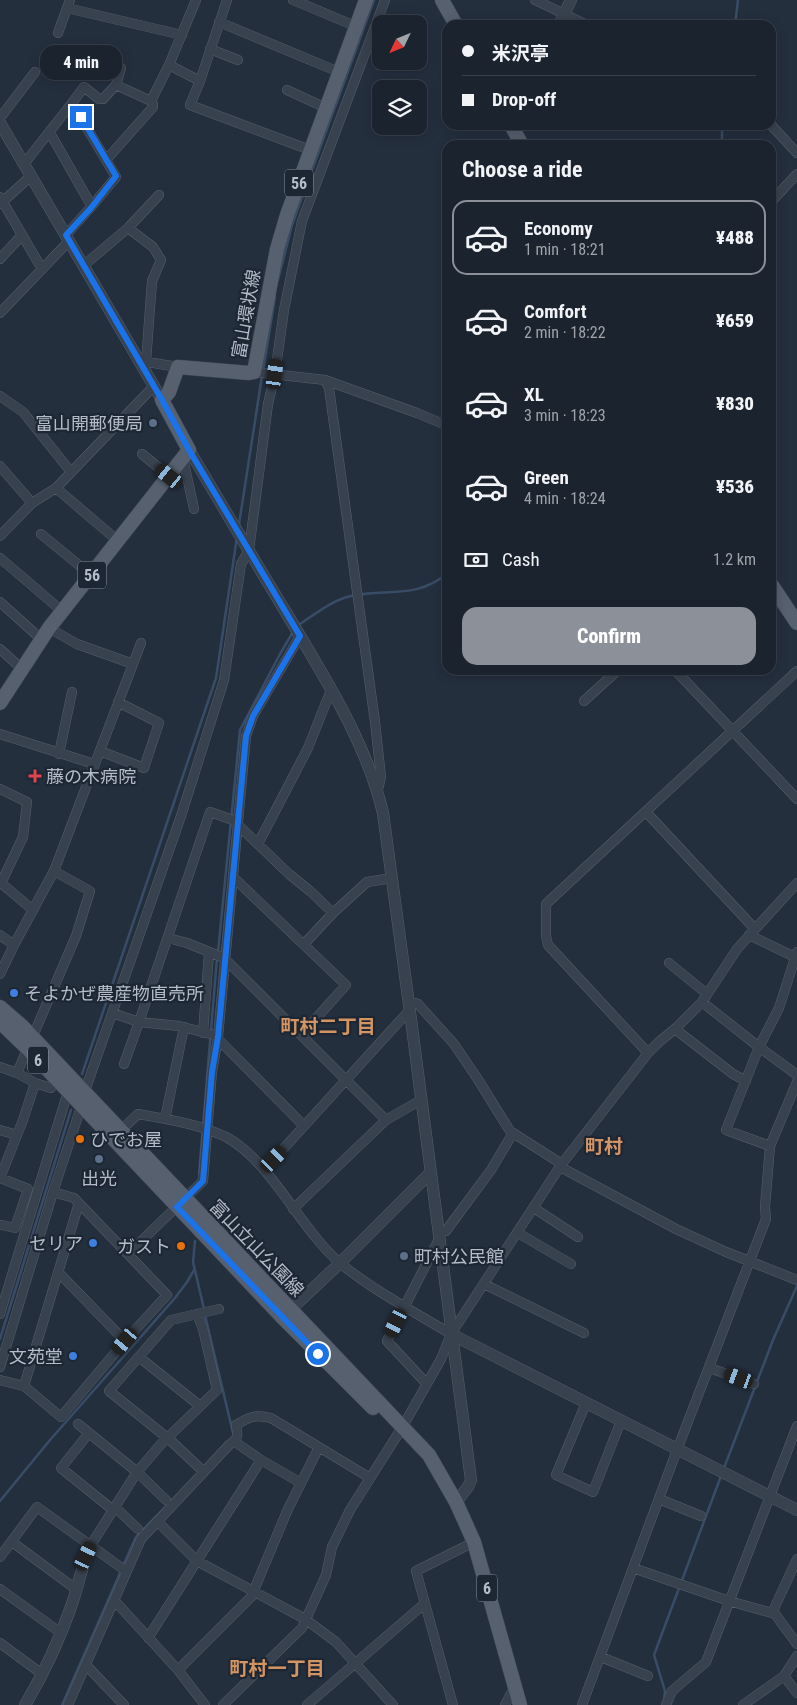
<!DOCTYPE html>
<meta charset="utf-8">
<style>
:root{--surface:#1b232e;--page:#242b36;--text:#f1f3f6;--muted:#a0a4aa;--line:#39404a;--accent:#8c9099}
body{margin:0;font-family:"Roboto Condensed","Noto Sans JP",sans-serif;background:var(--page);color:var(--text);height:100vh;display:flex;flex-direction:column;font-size:19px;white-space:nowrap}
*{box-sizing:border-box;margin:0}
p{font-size:16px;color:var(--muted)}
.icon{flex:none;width:28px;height:28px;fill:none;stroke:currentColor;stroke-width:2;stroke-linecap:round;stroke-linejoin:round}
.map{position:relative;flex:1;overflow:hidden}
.drawer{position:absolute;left:442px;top:140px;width:334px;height:535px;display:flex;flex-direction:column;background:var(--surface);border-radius:15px;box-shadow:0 2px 12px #0003,0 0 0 1px var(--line)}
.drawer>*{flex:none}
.guide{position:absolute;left:442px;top:20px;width:334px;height:110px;border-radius:15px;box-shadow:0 2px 12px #0003,0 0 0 1px var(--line);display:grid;align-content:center;height:110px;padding:0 20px;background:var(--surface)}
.needle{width:32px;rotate:227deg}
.tools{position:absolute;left:372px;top:15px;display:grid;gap:10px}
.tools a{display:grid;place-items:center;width:55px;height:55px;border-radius:10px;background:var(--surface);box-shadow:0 2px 12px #0003,0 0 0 1px var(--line);font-size:25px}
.end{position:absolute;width:22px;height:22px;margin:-11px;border:6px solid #1a73e8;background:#fff;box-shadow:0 0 0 2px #fff}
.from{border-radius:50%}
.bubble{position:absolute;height:35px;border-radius:15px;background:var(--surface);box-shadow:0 2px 12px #0003,0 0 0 1px var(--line);font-size:16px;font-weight:800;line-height:35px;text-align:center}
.car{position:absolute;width:15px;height:30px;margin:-15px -8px;border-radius:6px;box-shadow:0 0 4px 1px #0007;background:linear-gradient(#222 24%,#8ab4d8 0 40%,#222 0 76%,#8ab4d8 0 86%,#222 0)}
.guide b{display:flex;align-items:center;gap:18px;height:48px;font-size:19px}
.guide b+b{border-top:1px solid var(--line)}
.guide i{width:12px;height:12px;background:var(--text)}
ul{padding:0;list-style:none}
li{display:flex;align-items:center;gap:15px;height:75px;margin:0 10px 8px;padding:0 10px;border:2px solid transparent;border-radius:15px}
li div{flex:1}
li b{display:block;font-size:19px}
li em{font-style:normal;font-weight:800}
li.on{border-color:var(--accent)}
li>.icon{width:45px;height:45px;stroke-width:1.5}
h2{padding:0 20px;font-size:22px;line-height:60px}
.pay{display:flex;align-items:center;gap:12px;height:55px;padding:0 20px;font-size:19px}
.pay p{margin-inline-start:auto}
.primary-button{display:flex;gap:10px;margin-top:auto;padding:10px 20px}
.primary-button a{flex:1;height:58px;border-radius:15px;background:var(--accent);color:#fff;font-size:20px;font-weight:800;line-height:58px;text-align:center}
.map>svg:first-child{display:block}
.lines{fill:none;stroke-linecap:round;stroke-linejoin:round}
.stream{stroke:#394c67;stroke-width:2.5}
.minor-casing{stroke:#565f6c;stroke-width:10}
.tertiary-casing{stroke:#565f6c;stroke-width:12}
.primary-casing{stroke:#414a57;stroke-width:15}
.minor{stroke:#38414e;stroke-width:9}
.tertiary{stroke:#38414e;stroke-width:11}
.primary{stroke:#56606e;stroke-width:14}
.route{stroke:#1a73e8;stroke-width:6}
.service-dot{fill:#5c6f8a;stroke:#1d2633;stroke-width:2}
.health-dot{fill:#e0444e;stroke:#1d2633;stroke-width:2}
.shop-dot{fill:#3f7fe0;stroke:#1d2633;stroke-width:2}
.food-dot{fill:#e8710a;stroke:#1d2633;stroke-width:2}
.labels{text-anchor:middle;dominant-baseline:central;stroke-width:4.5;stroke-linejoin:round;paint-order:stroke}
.shield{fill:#1d2633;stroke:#878f9c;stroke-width:1}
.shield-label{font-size:16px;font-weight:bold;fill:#b4bcc9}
.street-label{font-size:18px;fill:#b4bcc9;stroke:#1d2633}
.poi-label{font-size:18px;fill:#b4bcc9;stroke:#1d2633;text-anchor:end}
.neighbourhood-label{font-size:19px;font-weight:bold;fill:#d59563;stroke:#1d2633}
</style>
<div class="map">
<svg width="797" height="1705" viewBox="0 0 797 1705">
<rect width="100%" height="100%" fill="#242f3e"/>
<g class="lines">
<path class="stream" d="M735,25L738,0
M722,145V125
M278,280L292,225L374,0
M263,371L275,297
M239,524L262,376
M297,626C314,615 332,600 351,596C388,588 415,600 448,573
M218,952L240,730L280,654L293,632
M82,1074L216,678L237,537
M199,1174L217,958
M195,1241L193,1262L204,1309
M205,1315L233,1433
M0,1339L71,1110
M724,1468L773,1340L797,1286
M0,1501L50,1440L175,1298L187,1282L194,1270
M123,1566L136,1537L178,1494
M664,1701L665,1691L654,1655L721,1476
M62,1705L121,1571"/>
<g class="minor-casing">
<path id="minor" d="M70,0L67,8L182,35
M227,0L200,81L190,105L310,150
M293,0L355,26
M535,0L587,25
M219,22L339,72
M58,33L67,8
M210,49L238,60
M72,51L121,68L116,85
M169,65L200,81
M287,90L326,108
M72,103L84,87L99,99H103L116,85L151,101
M0,118L35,72
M771,125L797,153
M50,133L91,205
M106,160L153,107V104L151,101L169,65L196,0
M24,164L72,103L116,177L91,207L66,235
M0,197L42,269
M771,202L797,174
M0,204L31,176
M128,228L153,247L161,260L152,281L146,362
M0,259L22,235
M83,266L128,228L159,195
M0,313L69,241
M141,361L178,367
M254,372L325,380L417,413L448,426
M325,380L329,388L375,722L381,777L378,790
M0,396L23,412L71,472
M142,454L169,476
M183,458L194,509
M0,466L32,503
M56,488L118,541
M41,534L91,575
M0,536L32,503L56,488L154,386
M0,558L62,611
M0,602L41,639
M49,628L77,644L133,664
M0,649L21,668
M675,670L797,799
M584,701L618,670
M0,734L94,764
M100,751L144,768L159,723L118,702
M59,754L72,692
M0,789L27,802L23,837L1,883L33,910
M646,812L754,928
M258,844L308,748L331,690
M233,877L346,985L301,1035
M0,935L14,945
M749,935L797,958
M168,938L187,943L224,958L386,1120
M304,944L333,913L367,882L392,878
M669,963L707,994
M0,974L14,945L54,871L141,643
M409,1002L418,1004L454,1044L477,1078L510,1131L557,1161L564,1169L676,1229L726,1252L797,1280
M702,1002L759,1047L797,1075
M112,1013L139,1022L124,1064
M675,1029L733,1074L746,1081
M203,1033L209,953
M648,1053L548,945L546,936V904L797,671
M0,1067L17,1073L76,936L90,891L54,871
M35,1083L51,1088
M165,1119L184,1027
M304,1126L214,1035L179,1026L139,1022L210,812L233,820L237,824L289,874L310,891L333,913
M0,1130L17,1135L0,1178
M118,1133L138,1114C167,1119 199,1124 226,1137C271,1161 300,1229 340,1263C371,1289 416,1313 451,1334
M17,1135L23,1120L35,1083L17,1073
M770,1146L726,1130L759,1047L779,1008L797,952
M264,1170L407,1013L410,1012
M0,1178L28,1189L15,1228L2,1225
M53,1192L74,1198L167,1295L125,1341L61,1417L24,1386L79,1203
M534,1208L578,1237
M293,1209L386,1120L421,1100
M439,1233L446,1231L451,1224L491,1170L513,1133
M518,1233L571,1264
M128,1254L203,1181L212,1072L218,1037L246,736L253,716L300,636
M59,1273L125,1341
M484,1284L584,1333
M0,1314L66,1098
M139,1357L200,1406
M0,1367L53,1192L79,1113L87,1085L181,816L224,680L241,564L249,550L268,404L275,374L284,310L302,221L385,0
M710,1368L754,1384
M0,1380L24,1386
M426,1383L387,1341L439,1239
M586,1403L556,1475L593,1492L621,1421
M78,1424L137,1472L166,1500
M89,1433L61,1468L113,1510
M235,1442L261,1460L301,1483
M204,1472L170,1440L109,1391L171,1320L219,1309
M659,1499L701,1516
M115,1507L138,1529
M157,1521L197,1561L305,1619L336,1642L393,1705
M12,1542L77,1590
M91,1545L137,1472L162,1443L217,1390L203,1329L197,1314
M0,1557L37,1507L126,1571
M633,1568L729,1601L772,1613L775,1614L797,1644
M0,1589L61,1633
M114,1600L178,1670L205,1705
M772,1613L797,1559
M148,1638L261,1460
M0,1643L42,1674
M601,1657L648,1676
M86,1665L124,1705
M178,1670L251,1597L288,1509L319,1447
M784,1676L797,1693
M68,1705L141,1539L230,1444C239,1439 238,1434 236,1425C249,1417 255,1414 271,1418L370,1478
M223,1705L302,1628L326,1575L332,1547L350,1510L403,1426L441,1359L451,1334L561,1165L648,1053L660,1041L676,1028L702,1002L737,949L797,883
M307,1705L424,1604
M453,1705L416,1571L474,1542
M505,1705L515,1686
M582,1705L677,1450L766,1219L765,1207L770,1146L797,1082
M666,1705L672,1691L706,1662L797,1426
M743,1705L784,1676L797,1656"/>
</g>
<g class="tertiary-casing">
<path id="tertiary" d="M559,25L571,0
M0,123L162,400
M189,450C222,505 254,560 287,614C324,677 366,741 383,813L410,1012L471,1480L468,1487L456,1502
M286,1314L340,1263L430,1173
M451,1334L797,1510
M25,1705C44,1673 60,1639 72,1604C79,1584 82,1564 91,1545"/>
</g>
<g class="primary-casing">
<path id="primary" d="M442,0L456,25
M511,125L522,145
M771,584L797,623
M0,703L49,628L189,450L162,400L169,392L178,367L249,373L254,372L277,249L287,215L366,0
M0,1007L22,1026L75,1082L429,1455L456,1502L474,1542L520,1705
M0,1022L28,1049L282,1317L373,1408"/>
</g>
<use href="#minor" class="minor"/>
<use href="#tertiary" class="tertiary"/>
<use href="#primary" class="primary"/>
</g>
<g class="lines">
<path class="route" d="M81,117L116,176L91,208L66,235L162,400L189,450L300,636L253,716L246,736L218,1037L212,1072L203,1181L177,1207L318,1354"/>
</g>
<g class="service-dot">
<circle cx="153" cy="423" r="5"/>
<circle cx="99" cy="1159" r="5"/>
<circle cx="404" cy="1256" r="5"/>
</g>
<path class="health-dot" d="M32.5 768.5h5v5h5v5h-5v5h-5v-5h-5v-5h5z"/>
<g class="shop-dot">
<circle cx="14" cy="993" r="5"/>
<circle cx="93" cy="1243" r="5"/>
<circle cx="73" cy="1356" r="5"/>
</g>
<g class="food-dot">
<circle cx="80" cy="1139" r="5"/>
<circle cx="181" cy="1246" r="5"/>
</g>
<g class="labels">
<g class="shield">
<rect x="285" y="169.5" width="28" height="27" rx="4"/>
<rect x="78" y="561.5" width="28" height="27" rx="4"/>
<rect x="28" y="1046.5" width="20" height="27" rx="4"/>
<rect x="477" y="1574.5" width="20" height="27" rx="4"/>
</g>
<g class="shield-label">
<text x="299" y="183">56</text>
<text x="92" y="575">56</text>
<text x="38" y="1060">6</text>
<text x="487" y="1588">6</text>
</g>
<g class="street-label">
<text transform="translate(246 314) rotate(-80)">富山環状線</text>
<text transform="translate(257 1248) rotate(46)">富山立山公園線</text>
</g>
<g class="poi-label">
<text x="143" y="423">富山開郵便局</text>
<text x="46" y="776" text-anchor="start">藤の木病院</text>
<text x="24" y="993" text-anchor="start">そよかぜ農産物直売所</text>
<text x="90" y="1139" text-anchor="start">ひでお屋</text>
<text x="99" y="1178" text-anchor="middle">出光</text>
<text x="83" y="1243">セリア</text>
<text x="171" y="1246">ガスト</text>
<text x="414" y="1256" text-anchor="start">町村公民館</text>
<text x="63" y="1356">文苑堂</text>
</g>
<g class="neighbourhood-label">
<text x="328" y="1026">町村二丁目</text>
<text x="604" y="1146">町村</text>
<text x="277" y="1668">町村一丁目</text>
</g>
</g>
</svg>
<div class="tools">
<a><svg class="needle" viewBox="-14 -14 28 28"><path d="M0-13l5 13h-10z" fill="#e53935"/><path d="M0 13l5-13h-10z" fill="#a0a4aa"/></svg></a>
<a><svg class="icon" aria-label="layers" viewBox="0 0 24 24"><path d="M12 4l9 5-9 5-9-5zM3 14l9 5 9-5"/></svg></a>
</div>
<i class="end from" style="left:318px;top:1354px"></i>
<i class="end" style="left:81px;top:117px"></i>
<div class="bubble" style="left:40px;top:45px;width:82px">4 min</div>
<i class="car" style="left:275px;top:374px;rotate:8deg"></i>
<i class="car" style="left:169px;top:476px;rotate:309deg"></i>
<i class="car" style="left:274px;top:1159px;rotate:44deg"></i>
<i class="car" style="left:396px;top:1323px;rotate:206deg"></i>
<i class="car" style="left:125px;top:1341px;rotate:220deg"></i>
<i class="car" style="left:739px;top:1378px;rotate:290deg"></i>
<i class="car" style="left:86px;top:1556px;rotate:25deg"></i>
<div class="guide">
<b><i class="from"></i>米沢亭</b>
<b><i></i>Drop-off</b>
</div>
<section class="drawer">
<h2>Choose a ride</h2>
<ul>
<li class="on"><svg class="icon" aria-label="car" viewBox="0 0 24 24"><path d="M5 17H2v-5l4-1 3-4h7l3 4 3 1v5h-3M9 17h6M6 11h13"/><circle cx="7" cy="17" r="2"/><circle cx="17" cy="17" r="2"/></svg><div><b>Economy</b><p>1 min · 18:21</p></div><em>¥488</em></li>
<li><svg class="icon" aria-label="car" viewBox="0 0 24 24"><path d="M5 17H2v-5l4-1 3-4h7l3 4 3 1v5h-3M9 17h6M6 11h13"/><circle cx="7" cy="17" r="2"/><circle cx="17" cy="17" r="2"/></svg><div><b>Comfort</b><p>2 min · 18:22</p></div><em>¥659</em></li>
<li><svg class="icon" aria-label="car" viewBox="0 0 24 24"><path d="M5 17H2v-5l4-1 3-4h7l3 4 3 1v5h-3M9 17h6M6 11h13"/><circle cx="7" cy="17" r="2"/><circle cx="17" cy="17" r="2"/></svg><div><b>XL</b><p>3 min · 18:23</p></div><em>¥830</em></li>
<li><svg class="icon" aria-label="car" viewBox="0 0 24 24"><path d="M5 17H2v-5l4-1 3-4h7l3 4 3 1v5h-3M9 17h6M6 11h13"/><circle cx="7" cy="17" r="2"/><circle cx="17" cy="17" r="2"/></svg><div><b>Green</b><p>4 min · 18:24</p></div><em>¥536</em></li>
</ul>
<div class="pay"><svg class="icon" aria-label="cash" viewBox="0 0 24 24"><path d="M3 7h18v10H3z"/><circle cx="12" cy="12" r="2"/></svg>Cash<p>1.2 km</p></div>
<div class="primary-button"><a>Confirm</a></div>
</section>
</div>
